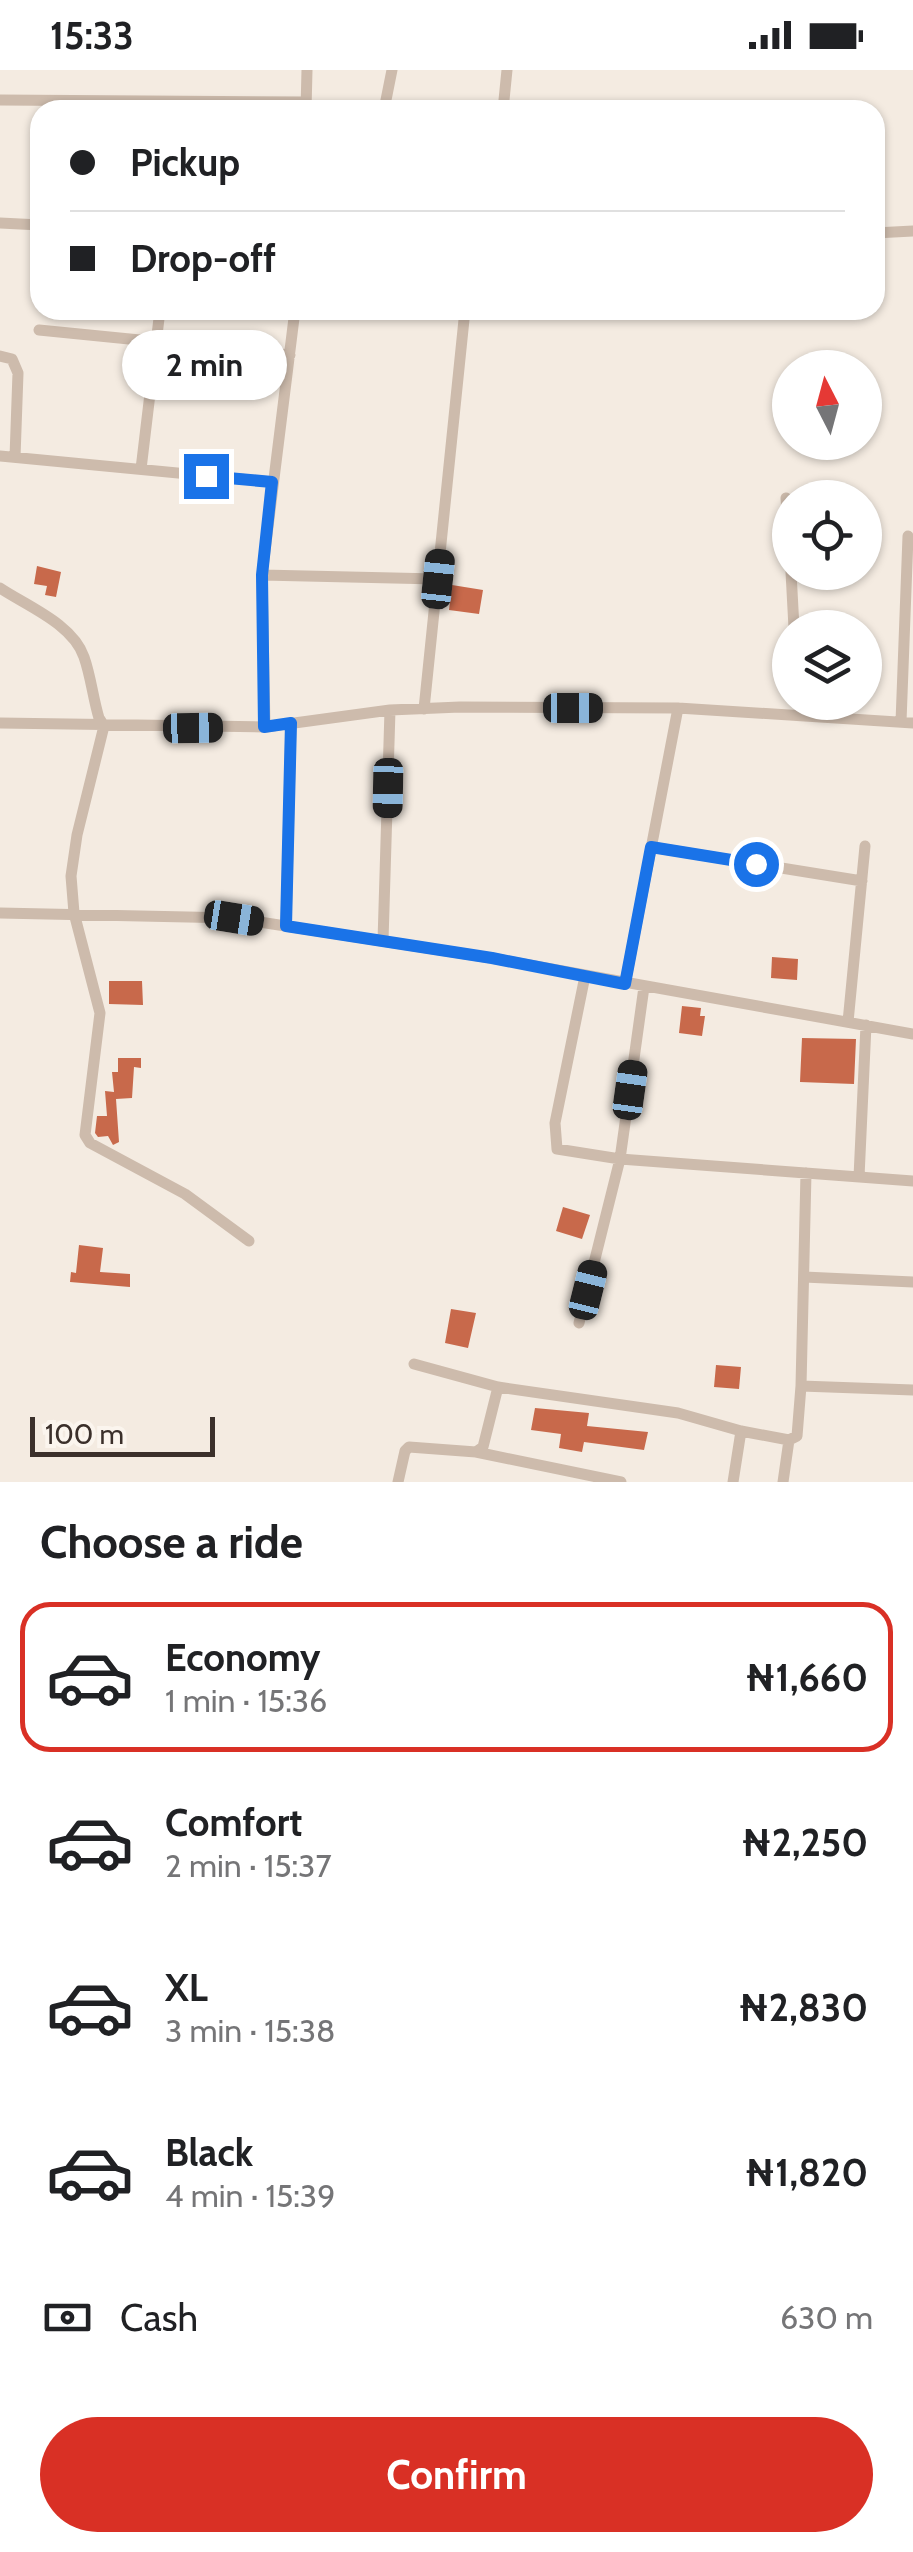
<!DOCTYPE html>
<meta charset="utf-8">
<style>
:root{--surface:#fff;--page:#f2f2f2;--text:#202124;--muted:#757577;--line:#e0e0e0;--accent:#d93025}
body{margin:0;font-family:Cabin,sans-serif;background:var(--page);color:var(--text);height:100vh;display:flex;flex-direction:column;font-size:38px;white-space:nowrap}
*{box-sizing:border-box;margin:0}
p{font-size:32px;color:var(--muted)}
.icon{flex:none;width:55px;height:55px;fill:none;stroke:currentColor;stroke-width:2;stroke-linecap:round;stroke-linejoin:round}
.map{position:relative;height:1412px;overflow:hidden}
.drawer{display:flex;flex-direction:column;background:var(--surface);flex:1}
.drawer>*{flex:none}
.guide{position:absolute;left:30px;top:30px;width:855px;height:220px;border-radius:30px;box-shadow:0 2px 8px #0004;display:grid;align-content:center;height:220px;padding:0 40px;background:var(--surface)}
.needle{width:65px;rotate:354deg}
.buttons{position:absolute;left:772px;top:280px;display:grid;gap:20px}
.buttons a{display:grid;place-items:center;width:110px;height:110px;border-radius:50%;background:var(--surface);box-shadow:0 2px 8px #0004;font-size:50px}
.scale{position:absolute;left:30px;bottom:25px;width:185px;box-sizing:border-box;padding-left:10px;border:5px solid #3b302b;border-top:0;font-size:28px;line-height:35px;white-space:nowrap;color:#3b302b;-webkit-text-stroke:8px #fbf5ee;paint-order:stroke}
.end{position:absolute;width:45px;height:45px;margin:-22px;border:12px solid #1a73e8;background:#fff;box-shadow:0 0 0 5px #fff}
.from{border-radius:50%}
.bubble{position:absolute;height:70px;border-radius:35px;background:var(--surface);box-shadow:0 2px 8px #0004;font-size:32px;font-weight:700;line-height:70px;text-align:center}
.car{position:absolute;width:30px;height:60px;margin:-30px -15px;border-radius:12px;box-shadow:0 0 8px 2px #0007;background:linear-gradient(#222 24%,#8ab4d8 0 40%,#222 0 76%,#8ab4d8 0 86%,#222 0)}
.guide b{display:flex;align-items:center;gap:35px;height:95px;font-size:38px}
.guide b+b{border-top:2px solid var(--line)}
.guide i{width:25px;height:25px;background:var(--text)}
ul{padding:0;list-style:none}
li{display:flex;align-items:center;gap:30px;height:150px;margin:0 20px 15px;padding:0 20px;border:5px solid transparent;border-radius:30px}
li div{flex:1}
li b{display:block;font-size:38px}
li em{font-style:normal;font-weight:700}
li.active{border-color:var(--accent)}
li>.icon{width:90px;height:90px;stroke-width:1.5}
h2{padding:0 40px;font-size:45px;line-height:120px}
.pay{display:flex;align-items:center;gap:25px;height:110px;padding:0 40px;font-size:38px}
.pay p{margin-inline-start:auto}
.button{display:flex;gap:20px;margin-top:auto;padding:20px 40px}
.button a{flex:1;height:115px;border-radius:60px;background:var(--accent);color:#fff;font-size:40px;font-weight:700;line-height:115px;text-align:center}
.status{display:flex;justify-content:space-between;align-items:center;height:70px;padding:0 50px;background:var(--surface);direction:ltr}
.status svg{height:28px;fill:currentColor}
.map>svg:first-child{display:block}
.building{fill:#c8694b}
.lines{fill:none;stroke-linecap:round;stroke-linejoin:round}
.minor{stroke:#cdbbac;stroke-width:11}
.route{stroke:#1a73e8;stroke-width:12}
</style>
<div class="status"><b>15:33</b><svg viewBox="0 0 49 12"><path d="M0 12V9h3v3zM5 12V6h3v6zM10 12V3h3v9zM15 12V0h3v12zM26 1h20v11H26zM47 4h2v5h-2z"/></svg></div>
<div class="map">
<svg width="913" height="1412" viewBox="0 0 913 1412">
<rect width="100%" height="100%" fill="#f4ebe1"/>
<path class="building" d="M37,496L61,502L56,527L45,525L47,516L34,514Z
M452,515L483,520L479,544L449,540Z
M772,887L798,889L797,910L771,908Z
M109,911H142L143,935L109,934Z
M682,936L701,938L700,946H705L702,966L679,963Z
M802,968L856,969L854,1014L800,1012Z
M118,988H141V998L134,997L132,1028L116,1029L119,1072L113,1075L108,1066L98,1067L95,1063L97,1046H107L105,1021L114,1022L112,1002H118Z
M563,1137L590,1145L582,1169L556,1161Z
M79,1175L103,1178L100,1202L130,1204V1217L70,1212L71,1202L76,1203Z
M451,1239L476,1243L468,1278L445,1273Z
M716,1295L741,1297L739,1319L714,1317Z
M535,1338L589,1343L587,1356L648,1362L644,1380L584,1372L582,1382L559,1378L561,1364L531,1360Z"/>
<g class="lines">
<path class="minor" d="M0,30L307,32
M306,40L307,0
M384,40L392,0
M503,40L507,0
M0,153L40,155
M875,163L913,161
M587,240L613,243L628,240
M39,260L290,285
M0,286L12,289L18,303L15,387
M0,386L272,412
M141,399L160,240
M786,428L790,490
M791,502L794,558
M262,505L437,509
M0,518C27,536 73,554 84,587C91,607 93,628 99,648L104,656L77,765L71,806L74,843L100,943L85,1065L90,1073L185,1124L249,1171
M424,639L465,240
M901,652L908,466
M0,653L265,657L390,640L460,637L678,638L913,653
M265,657L262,505L295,240
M651,777L862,811
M0,843L234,848L491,888L913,964
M286,856L291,653
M383,871L390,640
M585,906L555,1053L557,1079L620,1089L913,1111
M625,914L678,638
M848,952L865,776
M859,1107L866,955
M804,1207L913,1212
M579,1253L620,1089L644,917
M414,1294L498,1317L678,1343L741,1361L789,1370
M801,1316L806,1103
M476,1382L621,1412
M398,1412L405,1381L409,1377L476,1382L483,1377L498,1317
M733,1412L741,1361
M783,1412L789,1370L797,1366L801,1316L913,1320"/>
</g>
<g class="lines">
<path class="route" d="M206,406L272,412L262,505L264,657L291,653L286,856L492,888L625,914L651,777L756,794"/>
</g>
</svg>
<div class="buttons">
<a><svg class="needle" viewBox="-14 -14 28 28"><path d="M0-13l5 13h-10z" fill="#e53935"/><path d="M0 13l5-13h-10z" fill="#757577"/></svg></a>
<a><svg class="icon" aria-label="locate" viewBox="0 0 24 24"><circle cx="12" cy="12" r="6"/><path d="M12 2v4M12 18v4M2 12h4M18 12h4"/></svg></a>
<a><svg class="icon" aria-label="layers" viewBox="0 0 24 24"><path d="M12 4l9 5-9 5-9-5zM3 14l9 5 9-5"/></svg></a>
</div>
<div class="scale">100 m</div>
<i class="end from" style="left:756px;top:794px"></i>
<i class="end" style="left:206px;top:406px"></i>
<div class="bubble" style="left:122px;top:260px;width:165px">2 min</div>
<i class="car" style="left:438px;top:509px;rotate:6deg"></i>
<i class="car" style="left:573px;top:638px;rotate:90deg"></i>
<i class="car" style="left:193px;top:658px;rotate:89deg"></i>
<i class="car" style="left:388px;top:718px;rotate:181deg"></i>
<i class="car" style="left:234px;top:848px;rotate:99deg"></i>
<i class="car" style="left:630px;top:1020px;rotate:8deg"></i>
<i class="car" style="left:588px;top:1220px;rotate:14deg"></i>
<div class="guide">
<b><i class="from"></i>Pickup</b>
<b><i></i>Drop-off</b>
</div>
</div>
<section class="drawer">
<h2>Choose a ride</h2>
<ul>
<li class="active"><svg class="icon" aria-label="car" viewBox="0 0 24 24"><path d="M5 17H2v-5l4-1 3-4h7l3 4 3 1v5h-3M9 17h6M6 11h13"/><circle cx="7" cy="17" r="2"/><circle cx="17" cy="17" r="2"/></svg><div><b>Economy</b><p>1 min · 15:36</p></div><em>₦1,660</em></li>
<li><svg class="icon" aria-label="car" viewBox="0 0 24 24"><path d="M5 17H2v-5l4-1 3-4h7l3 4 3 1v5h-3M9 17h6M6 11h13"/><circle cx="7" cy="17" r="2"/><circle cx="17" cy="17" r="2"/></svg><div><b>Comfort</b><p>2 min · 15:37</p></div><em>₦2,250</em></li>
<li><svg class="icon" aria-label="car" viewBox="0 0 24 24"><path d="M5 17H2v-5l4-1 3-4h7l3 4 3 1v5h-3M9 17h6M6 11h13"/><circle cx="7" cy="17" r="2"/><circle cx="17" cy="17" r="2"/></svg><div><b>XL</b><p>3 min · 15:38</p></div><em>₦2,830</em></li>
<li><svg class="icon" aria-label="car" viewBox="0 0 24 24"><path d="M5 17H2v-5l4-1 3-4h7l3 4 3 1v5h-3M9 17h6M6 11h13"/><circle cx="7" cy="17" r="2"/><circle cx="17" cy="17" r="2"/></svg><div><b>Black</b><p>4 min · 15:39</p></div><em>₦1,820</em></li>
</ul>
<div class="pay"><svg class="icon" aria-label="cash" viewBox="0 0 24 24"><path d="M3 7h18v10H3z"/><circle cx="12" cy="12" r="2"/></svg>Cash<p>630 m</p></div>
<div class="button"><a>Confirm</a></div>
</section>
